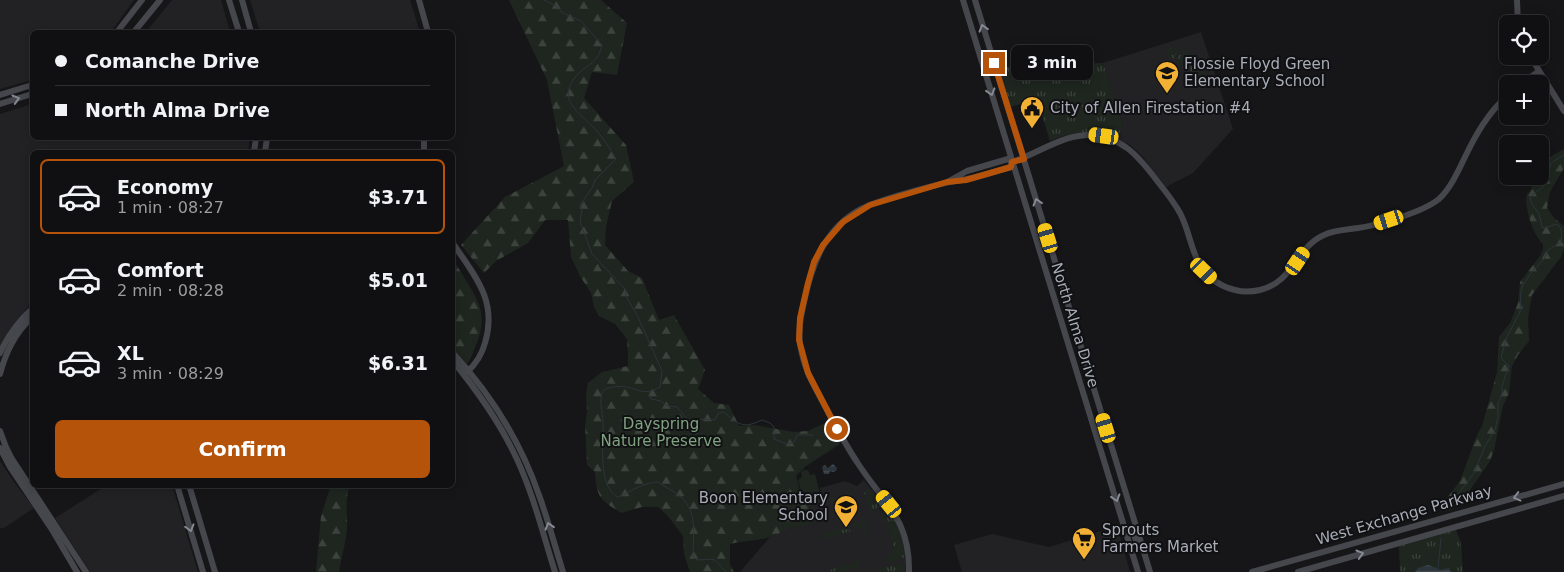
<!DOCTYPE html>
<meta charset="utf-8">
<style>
:root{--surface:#101012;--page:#19191b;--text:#f1f3f6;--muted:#9c9d9f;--line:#303032;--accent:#b45309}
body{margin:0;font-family:"DejaVu Sans",sans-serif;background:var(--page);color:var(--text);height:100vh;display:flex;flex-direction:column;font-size:19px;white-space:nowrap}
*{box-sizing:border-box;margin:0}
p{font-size:16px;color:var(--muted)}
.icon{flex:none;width:28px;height:28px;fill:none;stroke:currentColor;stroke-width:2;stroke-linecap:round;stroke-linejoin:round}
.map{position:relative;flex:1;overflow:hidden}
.panel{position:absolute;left:30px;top:150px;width:425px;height:338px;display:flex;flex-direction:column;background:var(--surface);border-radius:8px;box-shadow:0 2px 12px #0003,0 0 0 1px var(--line)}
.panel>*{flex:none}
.top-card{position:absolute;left:30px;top:30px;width:425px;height:110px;border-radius:8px;box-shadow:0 2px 12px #0003,0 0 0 1px var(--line);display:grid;align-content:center;height:110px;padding:0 25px;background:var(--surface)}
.controls{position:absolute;left:1499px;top:15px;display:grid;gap:10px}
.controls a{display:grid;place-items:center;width:50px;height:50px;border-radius:8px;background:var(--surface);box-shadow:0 2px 12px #0003,0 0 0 1px var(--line);font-size:25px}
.end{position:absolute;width:22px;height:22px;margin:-11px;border:6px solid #b45309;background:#fff;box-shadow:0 0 0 2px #fff}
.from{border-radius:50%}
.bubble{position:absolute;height:35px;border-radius:8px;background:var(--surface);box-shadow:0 2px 12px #0003,0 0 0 1px var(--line);font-size:16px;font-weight:700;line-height:35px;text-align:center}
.car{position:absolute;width:15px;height:30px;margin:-15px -8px;border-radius:6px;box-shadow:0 0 4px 1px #0007;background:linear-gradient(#f5c518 24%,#345 0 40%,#f5c518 0 76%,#345 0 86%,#f5c518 0)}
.top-card b{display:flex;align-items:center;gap:18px;height:48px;font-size:19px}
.top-card b+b{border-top:1px solid var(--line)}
.top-card i{width:12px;height:12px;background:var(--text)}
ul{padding:9px 0 0;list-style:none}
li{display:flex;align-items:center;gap:15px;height:75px;margin:0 10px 8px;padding:0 15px;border:2px solid transparent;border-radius:8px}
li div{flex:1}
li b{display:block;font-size:19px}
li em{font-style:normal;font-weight:700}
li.on{border-color:var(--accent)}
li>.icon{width:45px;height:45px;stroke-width:1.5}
.action{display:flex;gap:10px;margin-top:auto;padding:10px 25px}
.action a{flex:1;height:58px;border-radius:8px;background:var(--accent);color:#fff;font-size:20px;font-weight:700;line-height:58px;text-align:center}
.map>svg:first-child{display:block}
.built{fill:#222225}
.grass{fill:url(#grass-tufts)}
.forest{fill:url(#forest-firs)}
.garden{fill:#1e261f}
.water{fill:url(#water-rules)}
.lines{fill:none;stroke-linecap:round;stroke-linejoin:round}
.stream{stroke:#2c353c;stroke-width:1}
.secondary{stroke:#45474d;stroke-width:6}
.oneway{stroke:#858993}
.route{stroke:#b45309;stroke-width:6}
.labels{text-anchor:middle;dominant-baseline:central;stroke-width:4;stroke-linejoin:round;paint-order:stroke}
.poi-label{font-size:15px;fill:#a8adb8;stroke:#111113;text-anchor:start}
.street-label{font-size:15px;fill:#a8adb8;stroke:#111113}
.park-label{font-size:15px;fill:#7fa381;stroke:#111113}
</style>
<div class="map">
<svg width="1564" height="572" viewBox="0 0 1564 572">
<defs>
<pattern id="grass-tufts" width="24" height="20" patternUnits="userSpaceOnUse" patternTransform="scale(1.25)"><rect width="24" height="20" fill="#1e261f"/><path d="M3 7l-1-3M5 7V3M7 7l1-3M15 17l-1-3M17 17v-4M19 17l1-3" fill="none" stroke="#3c433d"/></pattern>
<pattern id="forest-firs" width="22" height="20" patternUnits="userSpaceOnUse" patternTransform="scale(1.25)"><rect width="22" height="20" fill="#1e261f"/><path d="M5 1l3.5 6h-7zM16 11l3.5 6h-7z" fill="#3c433d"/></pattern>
<pattern id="water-rules" width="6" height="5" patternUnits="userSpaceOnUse" patternTransform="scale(1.25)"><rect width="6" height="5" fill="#2c353c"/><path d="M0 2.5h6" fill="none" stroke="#485056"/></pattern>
</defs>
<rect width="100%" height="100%" fill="#161618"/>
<path class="built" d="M0,0H134L111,32H32V80L0,89Z
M172,0H221L230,32H146Z
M250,0H410L420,32H260Z
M1201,32L1233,129L1193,173L1166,187L1142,156L1130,145L1117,138L1123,126L1103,63Z
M32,104V138H250L248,152H32V299L0,359V114Z
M0,461L14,482L34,508L4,528H0Z
M864,480L890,512L904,547L906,572H740L770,537L785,530L814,521L806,497L821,491L820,488L845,481L857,486Z
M107,485H172L198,572H90L55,518Z
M1117,526L1130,572H962L954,545L992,534L1049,547Z"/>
<path class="grass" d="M1172,46L1178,51L1174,58L1170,60L1166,53L1168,49Z
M1182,50L1209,64L1202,77L1175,62Z
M1019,63L1026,66L1103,63L1123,126L1117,138C1091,131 1076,130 1050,141L1037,99L1010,107L998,70Z
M867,488L870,489L882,503L878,508L870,510L864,492Z
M849,490L852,493L842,502L839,499L821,504L822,507L820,508L819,502L820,499L822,502L847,494V491Z
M885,510H889L891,512L902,536L906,555L903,558L887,562L885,559L890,557L892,552V549L894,548L887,522L884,523L881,515Z
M862,521L866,523L868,530L864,534L862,527L854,529L853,524Z
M848,527L851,531L823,539L822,536L825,532Z
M1456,530L1461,543L1463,572H1400L1399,546Z
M859,561L861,566L842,572H831L830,570Z
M901,563L905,565L904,572H870Z"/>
<path class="forest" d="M509,0H601L627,23L617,75L592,72L584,98L626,145L634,182L612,201L606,227L605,245L628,271L642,278L659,320L674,315L705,370L698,389L714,403L729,405L739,426L754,425L794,432L808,431L827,422L840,444L806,466L796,476L802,498L806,497L814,522L809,525C795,524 783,532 770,537C757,541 743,541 730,544V564L734,572H690L684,554L683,536L668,516L658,507H642L621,513C600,499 597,499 595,472L587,465L585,426L587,412L586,394L588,383L602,372L628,366V354L627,339L615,324L599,316L594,307L591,293L580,276L571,257L568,220H545L528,243L496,261L484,273L461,245L505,197L564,166L547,80Z
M1564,149V168L1550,192L1547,208L1554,218L1564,226V249L1561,257L1532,295L1528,318L1529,341L1518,355L1512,366L1509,393L1503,406L1494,450L1490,461L1466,496L1450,510L1443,511L1442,508L1444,502L1460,481L1477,435L1482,426L1497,372L1499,337L1510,323L1518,303L1520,282L1540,256L1543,249V244C1533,235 1524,207 1527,194L1531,190L1533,181L1540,176L1543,166L1547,160L1553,155Z
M453,259C479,304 495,312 467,364L453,349Z
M331,485H350C344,499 348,514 347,529C346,543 341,558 339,572H316L321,516Z"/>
<path class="garden" d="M804,470H808L810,475L815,474L820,493L803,497L798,480L802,477L801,472Z"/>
<path class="water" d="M833,464L837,468L836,471L833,472L830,471L829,474H824L822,467L825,465L828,468Z
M1428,565L1441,570L1449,568L1451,572H1415L1418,568Z"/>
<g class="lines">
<path class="stream" d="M544,0L556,6L563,13L581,21L602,45C598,63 589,63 578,74C554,99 580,113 596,130C604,139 610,149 616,159L595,180L592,188L580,205L582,210L580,222L592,254L625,289L626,296L638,317L662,371L660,387C640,399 634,383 613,387C613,387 606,389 605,389C597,394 603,414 603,422C604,442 597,487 618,497C632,491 642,483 658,482C665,487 674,491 681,497C698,513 693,536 693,556L697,560C718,559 712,557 726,572
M649,393L651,399L661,401L667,406L677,407L689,421H694L703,419L715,420L718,414L722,412C728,413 729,418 735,421C745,428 753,424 762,420L770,423L774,427V439L787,444L794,442L797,435H813
M1446,510L1474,473L1485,446L1495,430L1498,417V403L1502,394V386L1509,366L1501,358L1506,339L1520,312L1521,291L1523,285L1531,273L1544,259L1548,250L1561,242C1562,236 1562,227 1557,224L1545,228L1542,227L1539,214L1532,204L1530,197C1537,189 1550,188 1546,174L1549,171L1551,163L1564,155
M1438,569L1441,538"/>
<path class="secondary" d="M229,0L239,32
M242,0L251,32
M419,0L428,32
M963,0L1138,572
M975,0L1150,572
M1517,0L1518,24
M117,32L142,0
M134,32L160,0
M1530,56L1564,111
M1521,84L1539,71
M0,95L32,85
M0,104L32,94
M424,138V152
M254,152L256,138
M265,152L267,138
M949,181L967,171L1008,159L1012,162
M452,242C474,275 498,300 485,343C482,354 476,364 467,372
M452,352C490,393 521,443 539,495C548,520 555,546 563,572
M0,353C8,335 18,322 32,309
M452,360C475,388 496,417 512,449C532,488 542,531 555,572
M0,374C6,351 15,334 32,317
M0,431L6,447L12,459L86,572
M0,448L10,467L51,528L77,572
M177,485L203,572
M189,485L215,572
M1125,528H1131L1136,540
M909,572C910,518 883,503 857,462C845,444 835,425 825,406C816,389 806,373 802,354C797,336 800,320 804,302C812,264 825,228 861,209C883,198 921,189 945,183C952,181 960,181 967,179C982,176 996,171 1011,167L1012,162C1037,154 1058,137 1086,135C1120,133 1140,158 1158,182C1166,192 1174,202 1180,213C1188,228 1190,244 1197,259C1207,283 1235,296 1260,290C1294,282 1296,247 1324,235C1335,230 1346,230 1358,228C1379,225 1423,212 1439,199C1451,188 1458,171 1465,157C1476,134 1488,113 1508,95
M1252,572L1564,484
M1298,572L1564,496"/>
</g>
<defs><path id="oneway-chevron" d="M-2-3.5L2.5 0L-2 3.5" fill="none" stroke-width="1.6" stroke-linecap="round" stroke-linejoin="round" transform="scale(1.25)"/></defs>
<g class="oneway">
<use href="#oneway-chevron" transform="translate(983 28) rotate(-107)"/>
<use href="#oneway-chevron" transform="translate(991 92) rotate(73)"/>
<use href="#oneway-chevron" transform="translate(16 99) rotate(-16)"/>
<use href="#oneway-chevron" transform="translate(1037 202) rotate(-107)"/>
<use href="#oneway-chevron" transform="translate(1517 497) rotate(165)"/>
<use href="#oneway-chevron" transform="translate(1116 498) rotate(73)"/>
<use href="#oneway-chevron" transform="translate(549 526) rotate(-107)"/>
<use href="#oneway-chevron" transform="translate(190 528) rotate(74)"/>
<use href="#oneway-chevron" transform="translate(1360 554) rotate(-16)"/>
</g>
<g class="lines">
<path class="route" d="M837,429L808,373L799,340L800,318L808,283L814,262L823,245L843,222L870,205L947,182L966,180L1011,167L1012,162L1024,159L994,63"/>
</g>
<defs>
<g id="school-pin" transform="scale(1.25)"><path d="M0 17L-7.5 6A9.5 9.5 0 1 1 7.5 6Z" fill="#f2b134" stroke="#111113"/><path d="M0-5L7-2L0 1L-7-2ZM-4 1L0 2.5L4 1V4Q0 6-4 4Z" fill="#111"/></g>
<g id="civic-pin" transform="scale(1.25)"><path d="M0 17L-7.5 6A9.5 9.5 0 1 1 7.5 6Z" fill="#f2b134" stroke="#111113"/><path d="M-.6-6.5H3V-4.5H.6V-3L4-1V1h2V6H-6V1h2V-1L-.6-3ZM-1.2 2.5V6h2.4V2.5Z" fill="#111"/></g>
<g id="supermarket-pin" transform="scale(1.25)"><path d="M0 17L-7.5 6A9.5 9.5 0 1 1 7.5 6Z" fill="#f2b134" stroke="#111113"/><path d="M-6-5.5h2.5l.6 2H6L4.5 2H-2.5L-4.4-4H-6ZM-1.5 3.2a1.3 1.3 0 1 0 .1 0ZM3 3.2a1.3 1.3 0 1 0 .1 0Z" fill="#111"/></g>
</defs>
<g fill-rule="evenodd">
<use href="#school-pin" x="1167" y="73"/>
<use href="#civic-pin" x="1032" y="108"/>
<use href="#school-pin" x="846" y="507"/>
<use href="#supermarket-pin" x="1084" y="539"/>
</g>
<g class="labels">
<g class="poi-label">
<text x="1184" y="64">Flossie Floyd Green<tspan x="1184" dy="17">Elementary School</tspan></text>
<text x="1050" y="108">City of Allen Firestation #4</text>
<text x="828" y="498" text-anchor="end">Boon Elementary<tspan x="828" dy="17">School</tspan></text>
<text x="1102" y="530">Sprouts<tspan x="1102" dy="17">Farmers Market</tspan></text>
</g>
<g class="street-label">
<text transform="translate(1075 325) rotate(73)">North Alma Drive</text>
<text transform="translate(1404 515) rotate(-16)">West Exchange Parkway</text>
</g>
<g class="park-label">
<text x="661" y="424">Dayspring<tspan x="661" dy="17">Nature Preserve</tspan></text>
</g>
</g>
</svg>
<div class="controls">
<a><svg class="icon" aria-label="locate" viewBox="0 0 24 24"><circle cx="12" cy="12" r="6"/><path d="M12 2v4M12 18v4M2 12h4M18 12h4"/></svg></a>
<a>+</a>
<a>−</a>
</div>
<i class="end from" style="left:837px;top:429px"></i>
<i class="end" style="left:994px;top:63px"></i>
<div class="bubble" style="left:1011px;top:45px;width:82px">3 min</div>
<i class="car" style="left:1104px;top:136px;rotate:278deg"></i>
<i class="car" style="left:1389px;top:220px;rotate:252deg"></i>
<i class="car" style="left:1048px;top:238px;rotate:343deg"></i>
<i class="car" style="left:1298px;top:261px;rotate:34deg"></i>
<i class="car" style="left:1204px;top:271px;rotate:134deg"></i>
<i class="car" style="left:1106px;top:428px;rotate:343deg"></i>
<i class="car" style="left:889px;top:504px;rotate:321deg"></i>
<div class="top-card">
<b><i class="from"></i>Comanche Drive</b>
<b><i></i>North Alma Drive</b>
</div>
<section class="panel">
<ul>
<li class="on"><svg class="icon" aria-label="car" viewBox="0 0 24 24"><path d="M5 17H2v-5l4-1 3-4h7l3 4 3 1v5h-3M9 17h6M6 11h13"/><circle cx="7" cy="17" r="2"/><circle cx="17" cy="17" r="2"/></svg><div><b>Economy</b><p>1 min · 08:27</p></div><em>$3.71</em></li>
<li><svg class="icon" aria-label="car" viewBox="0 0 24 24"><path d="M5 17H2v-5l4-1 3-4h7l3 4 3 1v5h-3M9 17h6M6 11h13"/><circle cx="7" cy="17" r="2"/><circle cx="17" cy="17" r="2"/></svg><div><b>Comfort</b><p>2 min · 08:28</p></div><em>$5.01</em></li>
<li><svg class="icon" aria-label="car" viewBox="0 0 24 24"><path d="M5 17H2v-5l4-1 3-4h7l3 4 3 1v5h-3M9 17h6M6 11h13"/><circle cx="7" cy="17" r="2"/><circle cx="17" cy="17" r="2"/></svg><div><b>XL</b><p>3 min · 08:29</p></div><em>$6.31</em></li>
</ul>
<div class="action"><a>Confirm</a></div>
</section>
</div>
